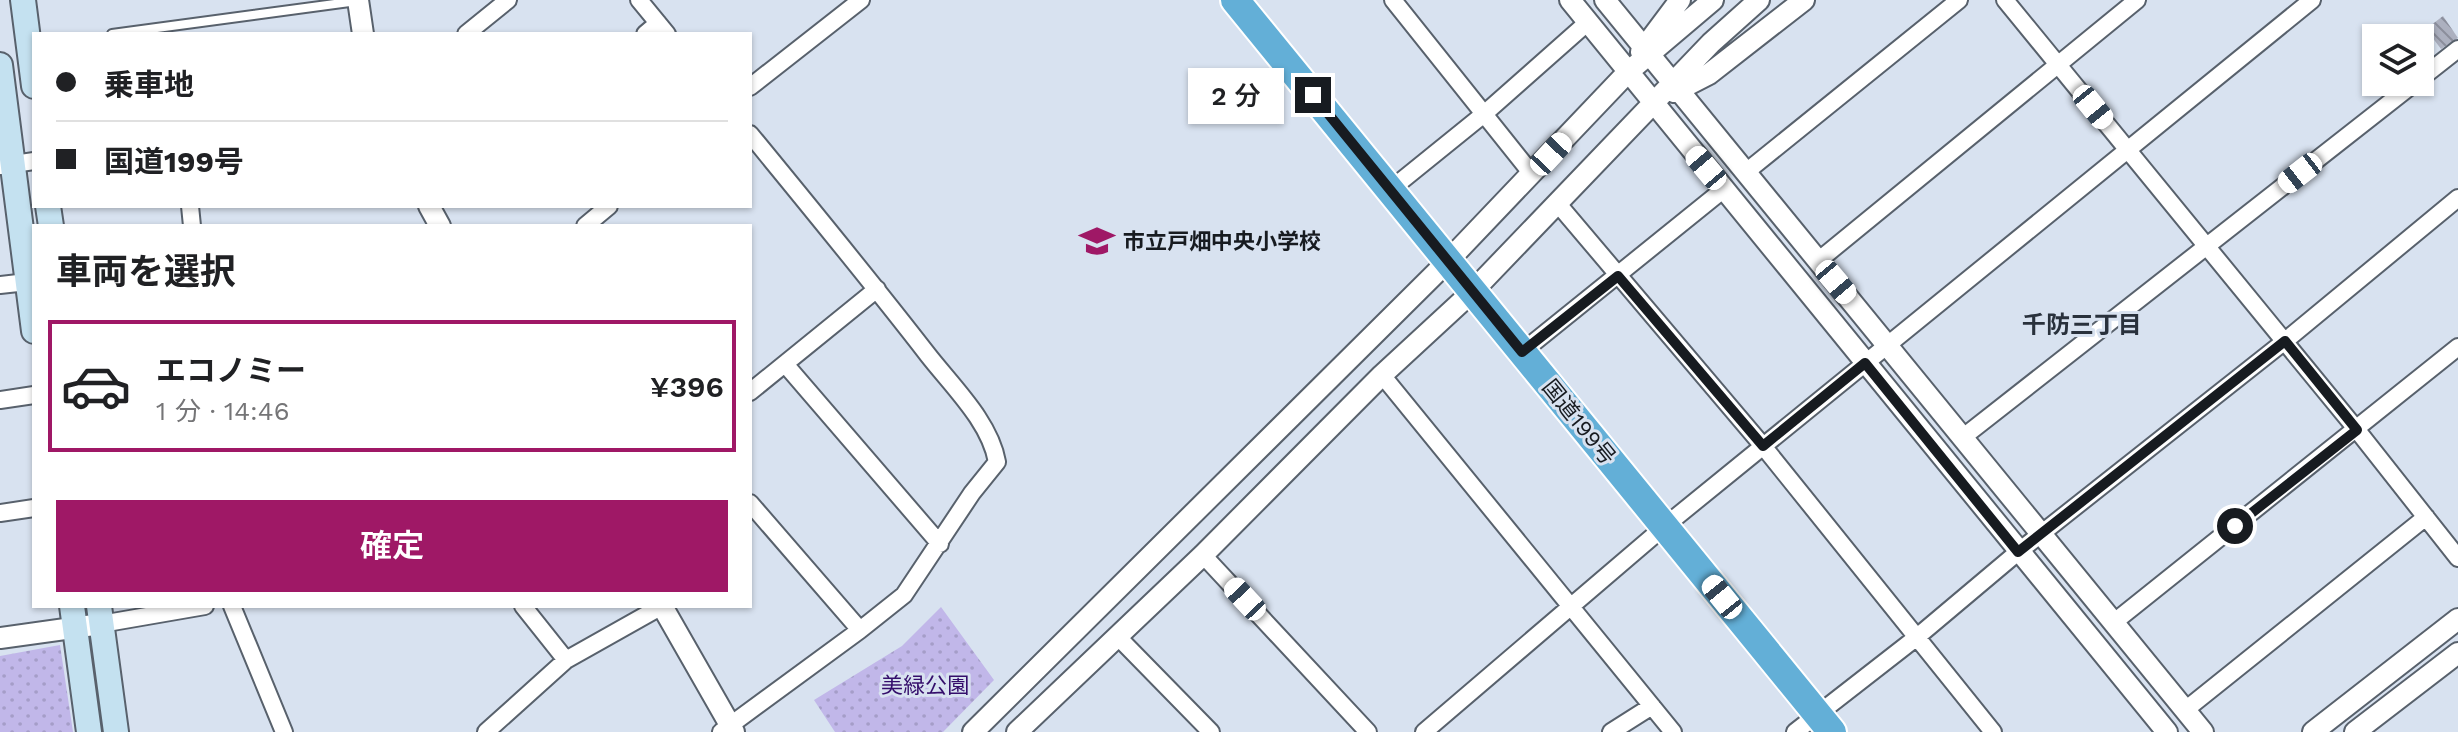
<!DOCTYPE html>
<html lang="ja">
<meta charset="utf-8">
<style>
:root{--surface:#fff;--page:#f6f6f6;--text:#202124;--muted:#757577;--line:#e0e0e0;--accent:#9f1866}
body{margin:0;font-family:"Work Sans","Noto Sans JP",sans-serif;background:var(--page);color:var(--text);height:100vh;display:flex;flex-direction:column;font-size:30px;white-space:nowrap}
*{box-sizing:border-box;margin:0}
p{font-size:26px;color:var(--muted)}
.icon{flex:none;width:44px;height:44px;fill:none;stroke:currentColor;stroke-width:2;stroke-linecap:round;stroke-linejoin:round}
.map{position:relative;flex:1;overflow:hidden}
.sheet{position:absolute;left:32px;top:224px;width:720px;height:384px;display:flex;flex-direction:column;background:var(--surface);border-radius:0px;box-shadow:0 2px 6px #0004}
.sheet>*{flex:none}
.banner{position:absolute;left:32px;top:32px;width:720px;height:176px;border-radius:0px;box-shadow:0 2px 6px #0004;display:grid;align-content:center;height:176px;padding:0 24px;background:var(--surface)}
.fabs{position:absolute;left:2362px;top:24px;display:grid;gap:16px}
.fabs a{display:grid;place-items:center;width:72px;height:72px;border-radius:0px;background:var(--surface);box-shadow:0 2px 6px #0004;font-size:40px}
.end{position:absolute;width:36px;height:36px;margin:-18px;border:10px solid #171b20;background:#fff;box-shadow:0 0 0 4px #fff}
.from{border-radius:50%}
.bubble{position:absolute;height:56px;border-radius:0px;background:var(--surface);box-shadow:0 2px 6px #0004;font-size:26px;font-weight:600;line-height:56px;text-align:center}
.car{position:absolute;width:24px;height:48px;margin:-24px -12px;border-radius:10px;box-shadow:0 0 6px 2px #0007;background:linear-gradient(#fff 24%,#345 0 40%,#fff 0 76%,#345 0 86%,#fff 0)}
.banner b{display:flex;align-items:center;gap:28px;height:76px;font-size:30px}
.banner b+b{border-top:2px solid var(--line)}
.banner i{width:20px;height:20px;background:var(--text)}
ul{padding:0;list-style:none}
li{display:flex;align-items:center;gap:24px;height:132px;margin:0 16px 12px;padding:0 8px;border:4px solid transparent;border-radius:0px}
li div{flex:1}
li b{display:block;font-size:30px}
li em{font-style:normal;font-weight:600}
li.selected{border-color:var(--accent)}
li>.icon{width:72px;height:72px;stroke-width:1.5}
h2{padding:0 24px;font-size:36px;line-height:96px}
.primary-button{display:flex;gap:16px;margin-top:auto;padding:16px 24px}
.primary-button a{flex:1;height:92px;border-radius:0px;background:var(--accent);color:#fff;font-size:32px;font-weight:600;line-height:92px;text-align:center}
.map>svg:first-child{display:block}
.park{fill:url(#park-dots)}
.building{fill:url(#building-back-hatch)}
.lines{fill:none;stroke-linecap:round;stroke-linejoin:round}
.service-casing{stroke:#58616c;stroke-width:12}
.minor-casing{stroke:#58616c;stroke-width:20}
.tertiary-casing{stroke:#58616c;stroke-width:24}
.secondary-casing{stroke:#58616c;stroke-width:28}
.trunk-casing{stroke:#fff;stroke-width:32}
.service{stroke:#fff;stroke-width:8}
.minor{stroke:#fff;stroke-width:16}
.tertiary{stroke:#fff;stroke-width:20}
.secondary{stroke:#c4e1f0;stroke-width:24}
.trunk{stroke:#63afd7;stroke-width:28}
.route{stroke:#171b20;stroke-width:10}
.labels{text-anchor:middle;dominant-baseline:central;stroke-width:6;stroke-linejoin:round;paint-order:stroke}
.poi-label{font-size:22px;font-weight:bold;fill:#171b20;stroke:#d8e2f0;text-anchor:start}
.street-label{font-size:22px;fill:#171b20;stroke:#d8e2f0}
.park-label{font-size:22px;fill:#340e6b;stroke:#d8e2f0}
.neighbourhood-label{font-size:24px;font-weight:bold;fill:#29313c;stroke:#d8e2f0}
</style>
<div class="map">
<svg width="2458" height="732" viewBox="0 0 2458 732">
<defs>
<pattern id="park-dots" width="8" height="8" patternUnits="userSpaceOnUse" patternTransform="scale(2)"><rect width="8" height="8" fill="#c1b7e9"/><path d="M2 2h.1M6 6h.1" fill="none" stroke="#a59dc8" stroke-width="1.8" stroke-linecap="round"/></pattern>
<pattern id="building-back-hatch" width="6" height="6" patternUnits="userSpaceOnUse" patternTransform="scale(2)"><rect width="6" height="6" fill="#acb0bf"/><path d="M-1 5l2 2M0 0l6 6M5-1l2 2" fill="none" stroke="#8b8e9b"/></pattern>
</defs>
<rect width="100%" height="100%" fill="#d8e2f0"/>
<path class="park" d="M941,607L994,680L943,732H835L814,700L902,646Z
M60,645L73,732H0V656Z"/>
<path class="building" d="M2443,16L2458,38L2441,49L2426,29Z"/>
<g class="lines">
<g class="service-casing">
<path id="service" d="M112,34L357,1"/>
</g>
<g class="minor-casing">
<path id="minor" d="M639,0L667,34
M1393,0L1532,174
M2005,0L2357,430L2458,558
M466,34L508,0
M645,34L658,23
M2420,79L2458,49
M750,87L861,0
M0,166L34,161
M1746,172L1959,0
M1390,190L1484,114L1588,22
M1558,204L1763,446L1993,732
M190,206L192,226
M585,226L609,206
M1818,261L2137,0
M0,285L27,282
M1522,352L1724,189
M785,364L940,544
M1382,375L1673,732
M750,392L877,289
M0,400L34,395
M1962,438L2416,82
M750,503L860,630
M0,513L34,508
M1203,555L1368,732
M232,606L284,732
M523,606L566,660
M2113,623L2458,347
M101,624L205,606
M1117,636L1211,732
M2184,711L2426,517
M486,732L566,660L662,606
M721,732L860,630L904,595L972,493L997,462C990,422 953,387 928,355C870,280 810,207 750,134
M1424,732L1665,526L2312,0
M1611,732L1652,706
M1795,732L1917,637L2018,552L2285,341L2458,198"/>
</g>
<g class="tertiary-casing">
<path id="tertiary" d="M358,0L363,34
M1570,0L2167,732
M1605,0L2203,732
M1641,52L1680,0
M1674,92L1709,74L1804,0
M429,206L440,226
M662,606L734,732
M0,638L101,624
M973,732L1448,261L1628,72L1713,0
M1017,732L1203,555L1382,375L1472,292L1711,43L1759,0
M2313,732L2458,619
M2355,732L2458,653"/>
</g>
<g class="secondary-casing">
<path id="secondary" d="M23,0L34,86
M0,65L34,331
M48,206L51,226
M72,606L89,732
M99,606L116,732"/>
</g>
<g class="trunk-casing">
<path id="trunk" d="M1235,0L1832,732"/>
</g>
<use href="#service" class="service"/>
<use href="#minor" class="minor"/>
<use href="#tertiary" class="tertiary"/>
<use href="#secondary" class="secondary"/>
<use href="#trunk" class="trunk"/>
</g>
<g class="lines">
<path class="route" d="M1313,95L1522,352L1618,276L1763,446L1865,363L2018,552L2285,341L2357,430L2235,526"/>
</g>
<defs>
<g id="school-bare" transform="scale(2.76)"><path d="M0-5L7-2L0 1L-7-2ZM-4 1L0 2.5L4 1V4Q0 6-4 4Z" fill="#9f1866" stroke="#d8e2f0" stroke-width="2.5" paint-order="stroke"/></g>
</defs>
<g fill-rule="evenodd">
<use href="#school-bare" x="1097" y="241"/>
</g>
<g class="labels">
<g class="poi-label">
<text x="1123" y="241">市立戸畑中央小学校</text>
</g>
<g class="street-label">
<text transform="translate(1579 422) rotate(51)">国道199号</text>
</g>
<g class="park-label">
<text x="925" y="685">美緑公園</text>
</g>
<g class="neighbourhood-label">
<text x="2082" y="325">千防三丁目</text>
</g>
</g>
</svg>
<div class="fabs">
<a><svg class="icon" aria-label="layers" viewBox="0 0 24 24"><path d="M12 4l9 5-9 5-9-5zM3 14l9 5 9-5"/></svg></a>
</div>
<i class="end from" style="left:2235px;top:526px"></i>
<i class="end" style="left:1313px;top:95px"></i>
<div class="bubble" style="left:1188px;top:68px;width:96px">2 分</div>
<i class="car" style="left:2093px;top:107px;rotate:141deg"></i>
<i class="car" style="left:1551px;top:154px;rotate:43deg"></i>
<i class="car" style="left:1706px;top:168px;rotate:320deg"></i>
<i class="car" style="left:2300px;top:173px;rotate:232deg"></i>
<i class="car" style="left:1836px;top:282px;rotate:140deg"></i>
<i class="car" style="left:1722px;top:597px;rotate:321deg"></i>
<i class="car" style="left:1245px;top:599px;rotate:317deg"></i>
<div class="banner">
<b><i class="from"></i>乗車地</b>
<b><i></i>国道199号</b>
</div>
<section class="sheet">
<h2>車両を選択</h2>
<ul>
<li class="selected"><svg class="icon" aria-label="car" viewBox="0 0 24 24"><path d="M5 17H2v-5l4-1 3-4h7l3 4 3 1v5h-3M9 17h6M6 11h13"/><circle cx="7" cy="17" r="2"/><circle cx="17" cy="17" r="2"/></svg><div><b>エコノミー</b><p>1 分 · 14:46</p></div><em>¥396</em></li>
</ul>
<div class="primary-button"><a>確定</a></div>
</section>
</div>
